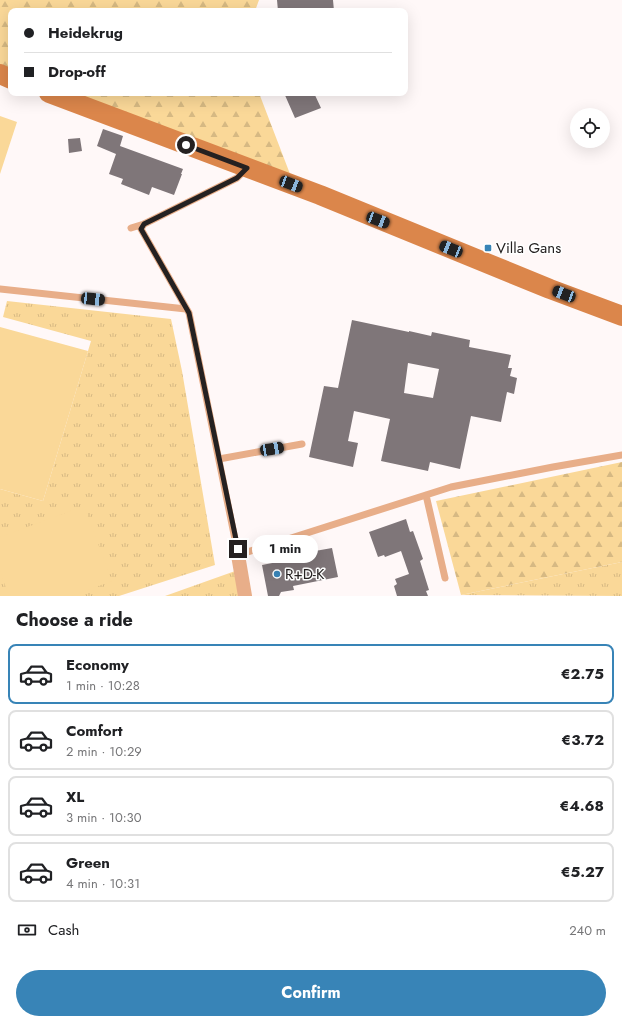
<!DOCTYPE html>
<meta charset="utf-8">
<style>
:root{--surface:#fff;--page:#f2f2f2;--text:#202124;--muted:#757577;--line:#e0e0e0;--accent:#3884b7}
body{margin:0;font-family:Jost,sans-serif;background:var(--page);color:var(--text);height:100vh;display:flex;flex-direction:column;font-size:15px;white-space:nowrap}
*{box-sizing:border-box;margin:0}
p{font-size:13px;color:var(--muted)}
.icon{flex:none;width:22px;height:22px;fill:none;stroke:currentColor;stroke-width:2;stroke-linecap:round;stroke-linejoin:round}
.map{position:relative;height:596px;overflow:hidden}
.side{display:flex;flex-direction:column;background:var(--surface);flex:1}
.side>*{flex:none}
.banner{position:absolute;left:8px;top:8px;width:400px;height:88px;border-radius:8px;box-shadow:0 4px 16px #0002;display:grid;align-content:center;height:88px;padding:0 16px;background:var(--surface)}
.fabs{position:absolute;left:570px;top:108px;display:grid;gap:8px}
.fabs a{display:grid;place-items:center;width:40px;height:40px;border-radius:50%;background:var(--surface);box-shadow:0 4px 16px #0002;font-size:20px}
.end{position:absolute;width:18px;height:18px;margin:-9px;border:5px solid #252121;background:#fff;box-shadow:0 0 0 2px #fff}
.from{border-radius:50%}
.bubble{position:absolute;height:28px;border-radius:14px;background:var(--surface);box-shadow:0 4px 16px #0002;font-size:13px;font-weight:700;line-height:28px;text-align:center}
.car{position:absolute;width:12px;height:24px;margin:-12px -6px;border-radius:5px;box-shadow:0 0 3px 1px #0007;background:linear-gradient(#222 24%,#8ab4d8 0 40%,#222 0 76%,#8ab4d8 0 86%,#222 0)}
.banner b{display:flex;align-items:center;gap:14px;height:38px;font-size:15px}
.banner b+b{border-top:1px solid var(--line)}
.banner i{width:10px;height:10px;background:var(--text)}
ul{padding:0;list-style:none}
li{display:flex;align-items:center;gap:12px;height:60px;margin:0 8px 6px;padding:0 8px;border:2px solid var(--line);border-radius:8px}
li div{flex:1}
li b{display:block;font-size:15px}
li em{font-style:normal;font-weight:700}
li.on{border-color:var(--accent)}
li>.icon{width:36px;height:36px;stroke-width:1.5}
h2{padding:0 16px;font-size:18px;line-height:48px}
.pay{display:flex;align-items:center;gap:10px;height:44px;padding:0 16px;font-size:15px}
.pay p{margin-inline-start:auto}
.cta{display:flex;gap:8px;margin-top:auto;padding:8px 16px}
.cta a{flex:1;height:46px;border-radius:24px;background:var(--accent);color:#fff;font-size:16px;font-weight:700;line-height:46px;text-align:center}
.map>svg:first-child{display:block}
.grass{fill:url(#grass-tufts)}
.forest{fill:url(#forest-firs)}
.pitch{fill:#fad898}
.building{fill:#7f7679;fill-rule:evenodd}
.lines{fill:none;stroke-linecap:round;stroke-linejoin:round}
.service{stroke:#e8ae89;stroke-width:7}
.minor{stroke:#e8ae89;stroke-width:14}
.secondary{stroke:#db864b;stroke-width:20}
.route{stroke:#252121;stroke-width:5}
.poi-dot{fill:#3884b7;stroke:#fff;stroke-width:1.5}
.labels{text-anchor:middle;dominant-baseline:central;stroke-width:3;stroke-linejoin:round;paint-order:stroke}
.poi-label{font-size:15px;fill:#252121;stroke:#fff;text-anchor:start}
</style>
<div class="map">
<svg width="622" height="596" viewBox="0 0 622 596">
<defs>
<pattern id="grass-tufts" width="24" height="20" patternUnits="userSpaceOnUse"><rect width="24" height="20" fill="#fad898"/><path d="M3 7l-1-3M5 7V3M7 7l1-3M15 17l-1-3M17 17v-4M19 17l1-3" fill="none" stroke="#d6b983"/></pattern>
<pattern id="forest-firs" width="22" height="20" patternUnits="userSpaceOnUse"><rect width="22" height="20" fill="#fad898"/><path d="M5 1l3.5 6h-7zM16 11l3.5 6h-7z" fill="#d6b983"/></pattern>
</defs>
<rect width="100%" height="100%" fill="#fff8f8"/>
<path class="grass" d="M7,301L171,319L182,371L215,565L119,596H0V489L43,501L91,341L3,317Z
M622,562V596L461,595Z
M238,570L243,596H165Z"/>
<path class="forest" d="M0,0H259L255,11H11V71L0,66Z
M72,93H259L290,174Z
M622,462V562L461,595L436,501Z"/>
<path class="pitch" d="M0,116L17,122L0,174Z
M0,327L88,351L43,501L0,489Z
M84,506L112,581L71,596H9L0,571V537Z"/>
<path class="building" d="M277,0H333L334,11H278Z
M284,93H314L321,108L295,118Z
M103,129L123,136L120,146L183,169L181,174H182L174,195L152,187L149,195L121,184L123,179L109,174L116,154L97,146Z
M80,138L82,151L69,153L68,139Z
M352,320L409,332V331L431,336L432,332L470,340L469,347L511,355L508,368H512L510,376L517,378L514,394L507,392L501,422L471,416L460,469L430,462L428,471L381,461L390,419L354,411L348,441L358,443L353,467L309,457L324,386L338,388ZM408,363L439,369L433,398L404,393Z
M406,519L410,532L413,531L423,559L420,561L429,590L426,591L428,596H397L394,586L397,584L395,579L409,574L401,551L385,557L384,555L378,557L369,532Z
M332,548L338,577L293,586L294,590L281,592L279,596H268L262,565L298,558V554Z"/>
<g class="lines">
<path class="service" d="M144,224L141,229L189,313L237,549
M131,228L144,224L237,178L246,169
M0,289L186,309
M219,459L302,444
M426,495L445,578
M238,555L451,487L553,467L622,455"/>
<path class="minor" d="M238,555L245,596"/>
<path class="secondary" d="M0,74L11,79
M49,93L320,195L550,289L622,316"/>
</g>
<g class="lines">
<path class="route" d="M186,145L247,168L237,178L144,224L141,229L189,313L238,549"/>
</g>
<g class="poi-dot">
<rect x="484" y="244" width="8" height="8" rx="2"/>
<circle cx="277" cy="574" r="4"/>
</g>
<g class="labels">
<g class="poi-label">
<text x="496" y="248">Villa Gans</text>
<text x="285" y="574">R+D-K</text>
</g>
</g>
</svg>
<div class="fabs">
<a><svg class="icon" aria-label="locate" viewBox="0 0 24 24"><circle cx="12" cy="12" r="6"/><path d="M12 2v4M12 18v4M2 12h4M18 12h4"/></svg></a>
</div>
<i class="end from" style="left:186px;top:145px"></i>
<i class="end" style="left:238px;top:549px"></i>
<div class="bubble" style="left:252px;top:535px;width:66px">1 min</div>
<i class="car" style="left:291px;top:184px;rotate:111deg"></i>
<i class="car" style="left:378px;top:220px;rotate:111deg"></i>
<i class="car" style="left:451px;top:249px;rotate:292deg"></i>
<i class="car" style="left:564px;top:294px;rotate:291deg"></i>
<i class="car" style="left:93px;top:299px;rotate:96deg"></i>
<i class="car" style="left:272px;top:449px;rotate:80deg"></i>
<div class="banner">
<b><i class="from"></i>Heidekrug</b>
<b><i></i>Drop-off</b>
</div>
</div>
<section class="side">
<h2>Choose a ride</h2>
<ul>
<li class="on"><svg class="icon" aria-label="car" viewBox="0 0 24 24"><path d="M5 17H2v-5l4-1 3-4h7l3 4 3 1v5h-3M9 17h6M6 11h13"/><circle cx="7" cy="17" r="2"/><circle cx="17" cy="17" r="2"/></svg><div><b>Economy</b><p>1 min · 10:28</p></div><em>€2.75</em></li>
<li><svg class="icon" aria-label="car" viewBox="0 0 24 24"><path d="M5 17H2v-5l4-1 3-4h7l3 4 3 1v5h-3M9 17h6M6 11h13"/><circle cx="7" cy="17" r="2"/><circle cx="17" cy="17" r="2"/></svg><div><b>Comfort</b><p>2 min · 10:29</p></div><em>€3.72</em></li>
<li><svg class="icon" aria-label="car" viewBox="0 0 24 24"><path d="M5 17H2v-5l4-1 3-4h7l3 4 3 1v5h-3M9 17h6M6 11h13"/><circle cx="7" cy="17" r="2"/><circle cx="17" cy="17" r="2"/></svg><div><b>XL</b><p>3 min · 10:30</p></div><em>€4.68</em></li>
<li><svg class="icon" aria-label="car" viewBox="0 0 24 24"><path d="M5 17H2v-5l4-1 3-4h7l3 4 3 1v5h-3M9 17h6M6 11h13"/><circle cx="7" cy="17" r="2"/><circle cx="17" cy="17" r="2"/></svg><div><b>Green</b><p>4 min · 10:31</p></div><em>€5.27</em></li>
</ul>
<div class="pay"><svg class="icon" aria-label="cash" viewBox="0 0 24 24"><path d="M3 7h18v10H3z"/><circle cx="12" cy="12" r="2"/></svg>Cash<p>240 m</p></div>
<div class="cta"><a>Confirm</a></div>
</section>
